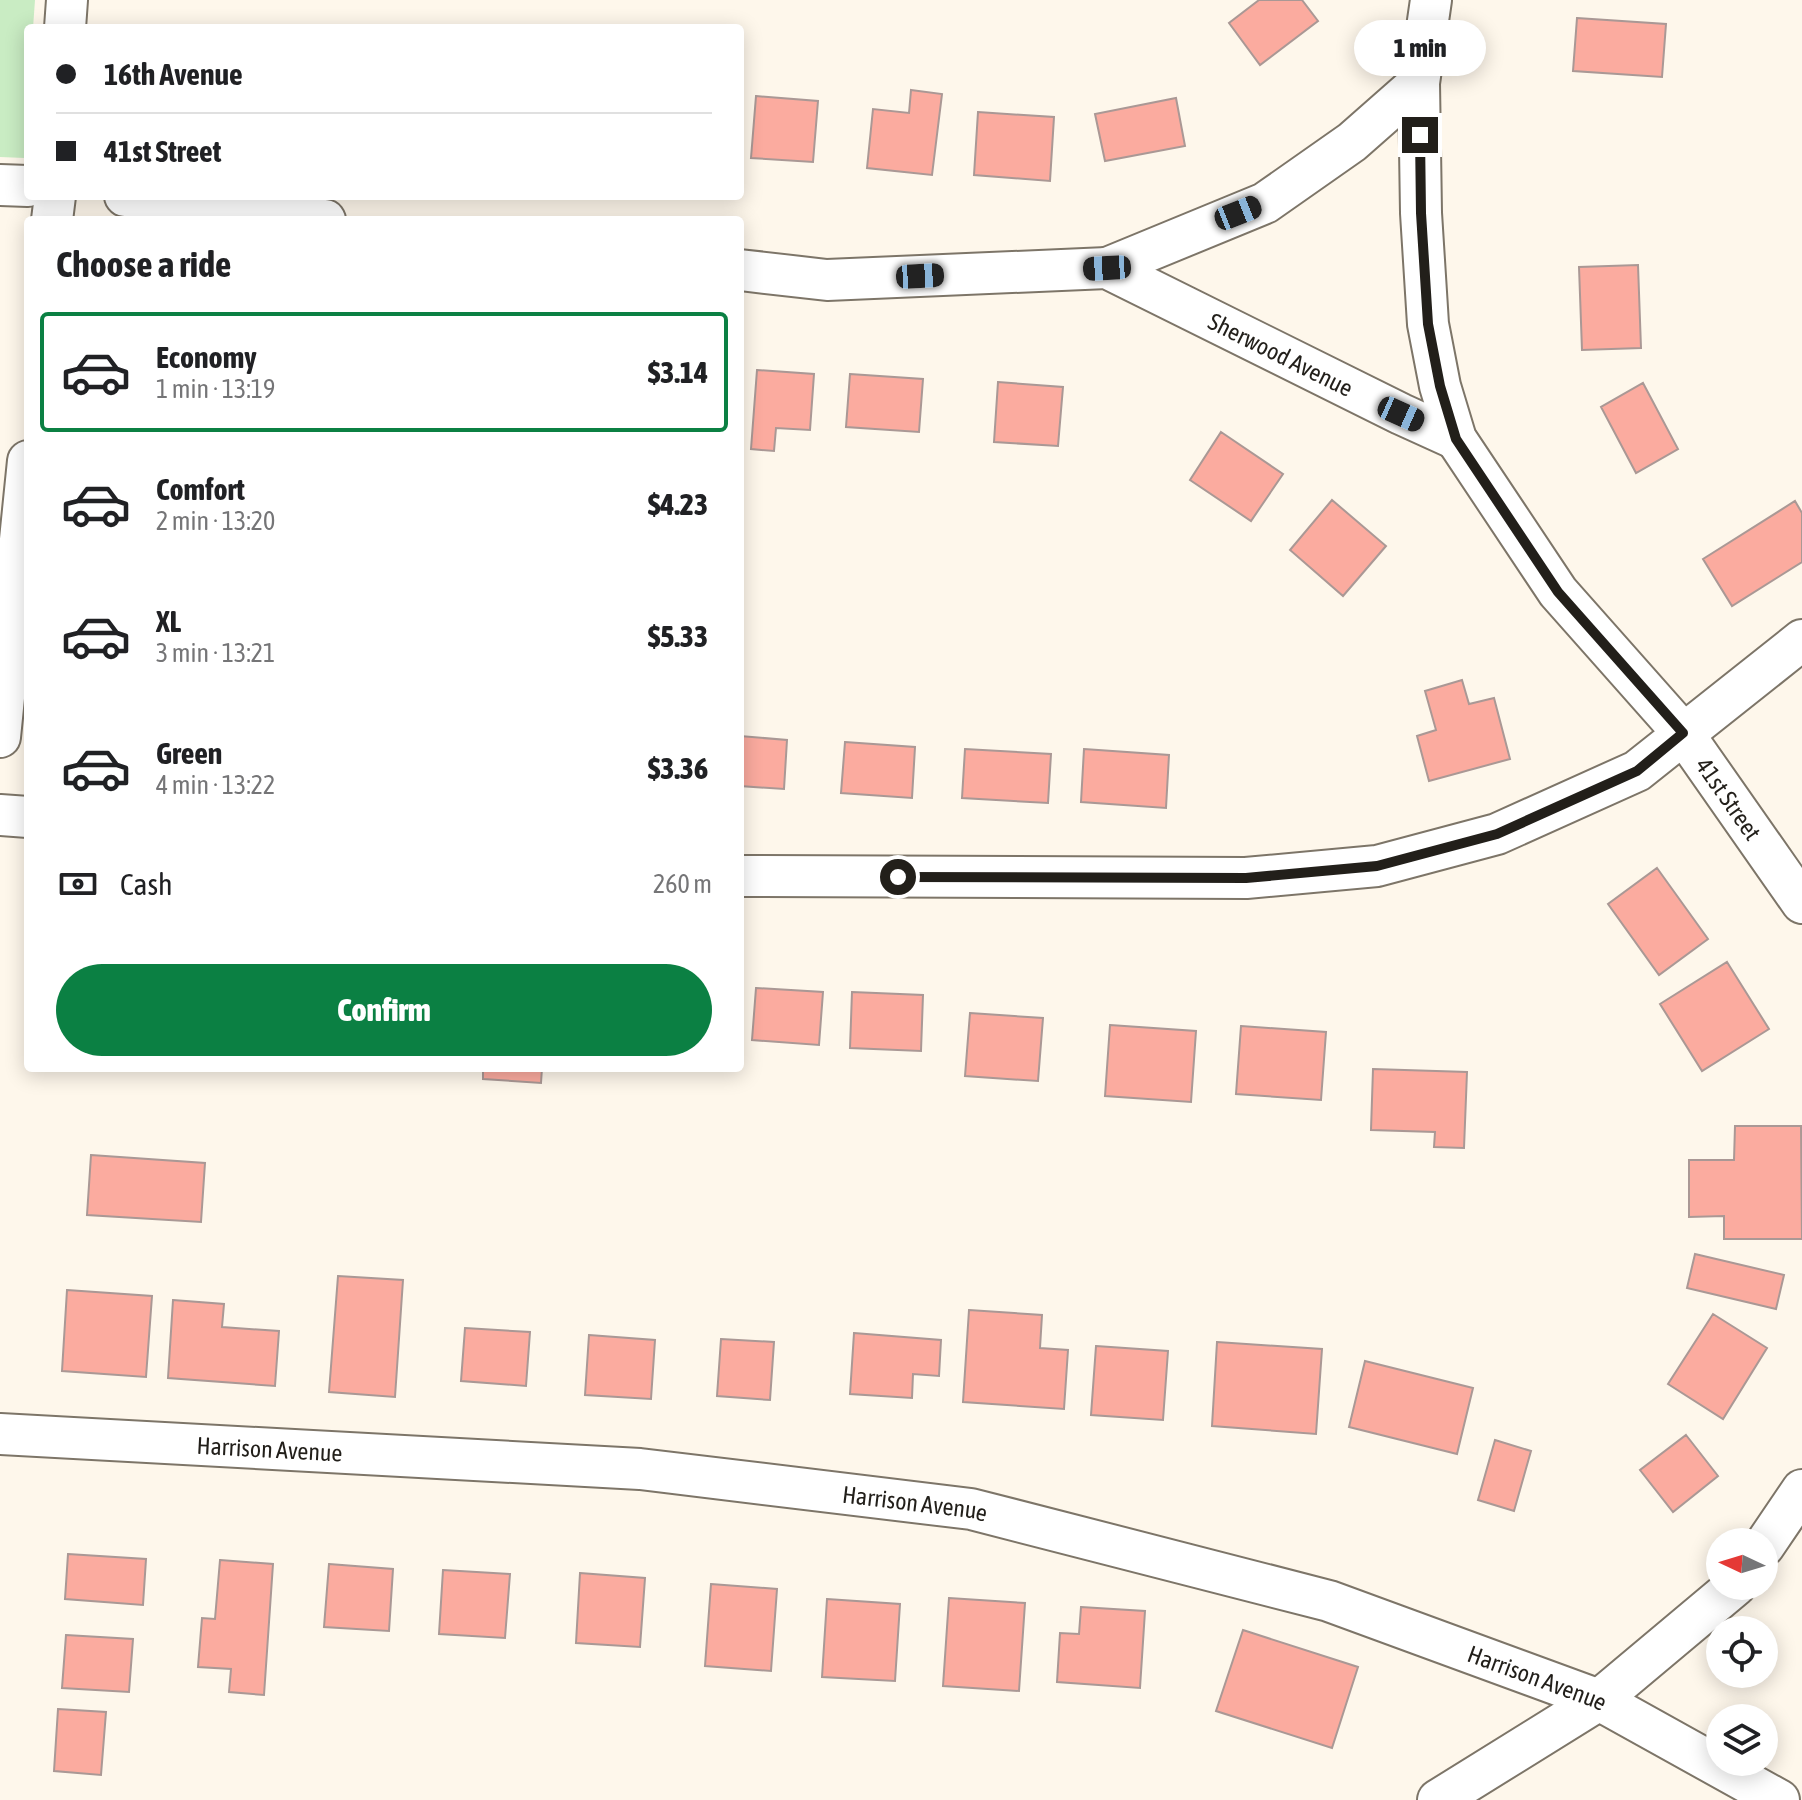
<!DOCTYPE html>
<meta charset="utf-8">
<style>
:root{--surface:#fff;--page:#f2f2f2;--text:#202124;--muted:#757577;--line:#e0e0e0;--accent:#0b8043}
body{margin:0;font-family:"Asap Condensed",sans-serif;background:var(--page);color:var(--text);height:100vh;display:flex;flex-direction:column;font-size:30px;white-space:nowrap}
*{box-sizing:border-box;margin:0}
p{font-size:26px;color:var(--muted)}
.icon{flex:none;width:44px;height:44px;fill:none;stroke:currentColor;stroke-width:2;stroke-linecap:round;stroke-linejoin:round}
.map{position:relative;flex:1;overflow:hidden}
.sheet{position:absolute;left:24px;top:216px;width:720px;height:856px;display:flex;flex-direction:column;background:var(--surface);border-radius:8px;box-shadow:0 4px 20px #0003}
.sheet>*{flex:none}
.banner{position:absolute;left:24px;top:24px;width:720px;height:176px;border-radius:8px;box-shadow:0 4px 20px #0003;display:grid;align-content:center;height:176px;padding:0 32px;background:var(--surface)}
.needle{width:52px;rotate:274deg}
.controls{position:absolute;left:1706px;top:1528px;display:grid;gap:16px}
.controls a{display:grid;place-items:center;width:72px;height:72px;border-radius:50%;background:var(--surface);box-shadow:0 4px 20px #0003;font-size:40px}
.end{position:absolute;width:36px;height:36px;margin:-18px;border:10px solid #221f1a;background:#fff;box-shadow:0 0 0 4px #fff}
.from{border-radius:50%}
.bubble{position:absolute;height:56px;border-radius:28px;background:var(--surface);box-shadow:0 4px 20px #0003;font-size:26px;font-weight:800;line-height:56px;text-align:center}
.car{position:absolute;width:24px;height:48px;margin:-24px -12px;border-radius:10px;box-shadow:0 0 6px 2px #0007;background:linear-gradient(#222 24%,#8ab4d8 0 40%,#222 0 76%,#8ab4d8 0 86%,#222 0)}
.banner b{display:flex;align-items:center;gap:28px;height:76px;font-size:30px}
.banner b+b{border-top:2px solid var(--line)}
.banner i{width:20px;height:20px;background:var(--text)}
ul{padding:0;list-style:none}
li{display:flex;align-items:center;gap:24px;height:120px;margin:0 16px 12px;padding:0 16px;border:4px solid transparent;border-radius:8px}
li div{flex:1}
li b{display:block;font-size:30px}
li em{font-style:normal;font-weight:800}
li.selected{border-color:var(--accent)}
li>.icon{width:72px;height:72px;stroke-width:1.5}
h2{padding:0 32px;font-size:36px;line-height:96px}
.pay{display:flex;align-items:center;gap:20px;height:88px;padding:0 32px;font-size:30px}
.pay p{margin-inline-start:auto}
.action{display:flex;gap:16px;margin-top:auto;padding:16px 32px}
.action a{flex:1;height:92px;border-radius:48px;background:var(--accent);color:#fff;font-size:32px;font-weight:800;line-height:92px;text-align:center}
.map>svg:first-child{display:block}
.green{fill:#c9ecc3}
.building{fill:#fbab9f;stroke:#aa9895;stroke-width:2}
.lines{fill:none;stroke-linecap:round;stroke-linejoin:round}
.minor-casing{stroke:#7d7568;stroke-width:44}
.minor{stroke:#fff;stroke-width:40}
.route{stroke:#221f1a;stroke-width:10}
.labels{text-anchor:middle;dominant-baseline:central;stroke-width:8;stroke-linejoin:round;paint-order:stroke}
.street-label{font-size:24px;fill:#221f1a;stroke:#fef7eb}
</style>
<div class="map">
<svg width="1802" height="1800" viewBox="0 0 1802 1800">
<rect width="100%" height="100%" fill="#fef7eb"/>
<path class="green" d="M0,0H35L33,28H28V109L25,158L0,157Z"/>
<path class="building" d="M1259,0H1302L1318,21L1260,65L1229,23Z
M1577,18L1666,24L1662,77L1573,71Z
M911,90L942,94L932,175L867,168L873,109L909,113Z
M756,96L818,101L813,162L751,158Z
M1176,98L1185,146L1105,161L1095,114Z
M978,112L1054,117L1050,181L974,175Z
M1638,265L1641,348L1582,350L1579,267Z
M757,370L814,374L810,430L776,428L774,451L751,449Z
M850,374L923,379L919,432L846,427Z
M998,382L1063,387L1058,446L994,442Z
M1643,383L1678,449L1636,473L1601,407Z
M1221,432L1283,474L1251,521L1190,480Z
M1332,500L1386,546L1343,596L1290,550Z
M1795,501L1802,513V562L1732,606L1703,559Z
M1462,680L1469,704L1494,698L1510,759L1429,781L1417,736L1436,730L1425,691Z
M740,736L787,740L784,789L740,786Z
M845,742L915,747L912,798L841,793Z
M965,749L1051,754L1048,803L962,798Z
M1084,749L1169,755L1166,808L1081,802Z
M1657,868L1708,939L1659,975L1608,904Z
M1727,962L1769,1029L1702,1071L1660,1004Z
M756,988L823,992L819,1045L752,1040Z
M852,992L923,995L921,1051L850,1048Z
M970,1013L1043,1018L1038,1081L965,1076Z
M1110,1025L1196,1031L1191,1102L1105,1096Z
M1241,1026L1326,1032L1321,1100L1236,1094Z
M483,1068H542L541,1083L483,1079Z
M1373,1069L1467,1072L1464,1148L1434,1147L1435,1132L1371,1130Z
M1735,1126H1801L1802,1239H1724V1216L1689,1217V1160H1734Z
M91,1155L205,1163L201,1222L87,1215Z
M1695,1254L1784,1275L1776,1309L1687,1288Z
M338,1276L403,1280L395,1397L329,1392Z
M67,1290L152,1296L146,1377L62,1371Z
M173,1300L224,1304L222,1327L279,1331L275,1386L168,1378Z
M969,1310L1042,1315L1040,1348L1068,1350L1064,1409L963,1402Z
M1713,1314L1767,1348L1723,1419L1668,1384Z
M465,1328L530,1332L526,1386L461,1381Z
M854,1333L941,1340L939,1376L913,1374L912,1398L850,1394Z
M589,1335L655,1340L651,1399L585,1395Z
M721,1339L774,1342L770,1400L717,1396Z
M1217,1342L1322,1349L1316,1434L1212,1426Z
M1096,1346L1168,1351L1163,1420L1091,1415Z
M1365,1361L1473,1388L1457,1454L1349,1427Z
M1686,1435L1718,1476L1673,1512L1640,1470Z
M1495,1440L1531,1451L1514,1511L1478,1500Z
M68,1554L146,1559L143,1605L65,1599Z
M220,1560L273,1564L264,1695L229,1692L231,1669L198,1667L202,1618L215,1619Z
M329,1564L393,1569L389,1631L324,1627Z
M443,1570L510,1574L505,1638L439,1634Z
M580,1573L645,1578L640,1647L576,1643Z
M711,1584L777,1589L771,1671L705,1666Z
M949,1598L1025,1603L1019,1691L943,1686Z
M827,1599L900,1604L895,1681L822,1677Z
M1081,1607L1145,1611L1140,1688L1057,1682L1060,1633L1079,1634Z
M1243,1630L1358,1667L1332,1748L1216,1711Z
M66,1635L133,1639L129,1692L62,1688Z
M58,1709L106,1712L101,1775L54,1771Z"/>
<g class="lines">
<g class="minor-casing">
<g id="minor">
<path id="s1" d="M1431,0L1419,83L1421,213L1428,324L1440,386L1456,439L1558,592L1683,733L1802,903"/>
<path d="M65,28L67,0"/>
<path d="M0,185L28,186"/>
<path d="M125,196L325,220"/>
<path d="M52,220L55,196"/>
<path d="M1107,268L1265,203L1352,142L1419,83"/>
<path id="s2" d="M740,270L827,280L1107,268L1401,414L1456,439"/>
<path d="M0,737L28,461"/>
<path d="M0,815L28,817"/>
<path d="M740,876L1246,878L1377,866L1497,834L1637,771L1802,640"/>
<path id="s3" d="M0,1434L640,1469L971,1509L1329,1601L1599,1700L1779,1800"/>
<path d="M1764,1546L1802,1490"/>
<path d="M1438,1800L1599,1700L1735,1586"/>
</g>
</g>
<use href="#minor" class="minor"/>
</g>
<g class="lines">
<path class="route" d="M898,877L1246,878L1377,866L1497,834L1637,771L1683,733L1558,592L1456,439L1440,386L1428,324L1421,213L1420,135"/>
</g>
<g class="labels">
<g class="street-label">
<text stroke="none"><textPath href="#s2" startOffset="562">Sherwood Avenue</textPath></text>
<text stroke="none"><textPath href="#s1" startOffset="896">41st Street</textPath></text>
<text stroke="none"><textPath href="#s3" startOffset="270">Harrison Avenue</textPath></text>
<text stroke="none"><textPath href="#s3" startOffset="918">Harrison Avenue</textPath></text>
<text stroke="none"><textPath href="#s3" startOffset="1566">Harrison Avenue</textPath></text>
</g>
</g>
</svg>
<div class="controls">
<a><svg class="needle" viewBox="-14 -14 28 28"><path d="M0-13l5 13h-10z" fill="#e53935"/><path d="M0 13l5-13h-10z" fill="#757577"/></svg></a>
<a><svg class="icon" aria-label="locate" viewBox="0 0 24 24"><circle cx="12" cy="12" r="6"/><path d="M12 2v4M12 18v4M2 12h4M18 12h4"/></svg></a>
<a><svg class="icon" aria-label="layers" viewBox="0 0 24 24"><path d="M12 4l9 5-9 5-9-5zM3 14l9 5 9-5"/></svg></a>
</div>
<i class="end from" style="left:898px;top:877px"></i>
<i class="end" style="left:1420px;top:135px"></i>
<div class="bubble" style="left:1354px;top:20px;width:132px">1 min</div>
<i class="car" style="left:1238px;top:213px;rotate:68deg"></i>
<i class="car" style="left:1107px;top:268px;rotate:267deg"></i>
<i class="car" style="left:920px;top:276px;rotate:87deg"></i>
<i class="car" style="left:1401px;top:414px;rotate:114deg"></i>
<div class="banner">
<b><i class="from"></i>16th Avenue</b>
<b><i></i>41st Street</b>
</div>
<section class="sheet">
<h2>Choose a ride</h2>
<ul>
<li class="selected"><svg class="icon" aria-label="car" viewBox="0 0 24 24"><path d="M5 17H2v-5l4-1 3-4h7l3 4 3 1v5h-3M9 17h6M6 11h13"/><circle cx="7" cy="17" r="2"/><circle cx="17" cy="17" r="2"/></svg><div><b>Economy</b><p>1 min · 13:19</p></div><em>$3.14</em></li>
<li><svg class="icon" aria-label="car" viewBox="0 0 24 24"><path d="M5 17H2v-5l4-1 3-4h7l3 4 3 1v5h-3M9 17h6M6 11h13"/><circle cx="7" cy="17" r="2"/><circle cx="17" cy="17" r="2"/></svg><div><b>Comfort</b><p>2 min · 13:20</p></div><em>$4.23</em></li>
<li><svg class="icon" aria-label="car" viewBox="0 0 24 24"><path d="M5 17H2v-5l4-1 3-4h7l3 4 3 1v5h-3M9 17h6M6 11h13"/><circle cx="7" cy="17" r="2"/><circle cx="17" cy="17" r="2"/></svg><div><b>XL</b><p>3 min · 13:21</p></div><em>$5.33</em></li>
<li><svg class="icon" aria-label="car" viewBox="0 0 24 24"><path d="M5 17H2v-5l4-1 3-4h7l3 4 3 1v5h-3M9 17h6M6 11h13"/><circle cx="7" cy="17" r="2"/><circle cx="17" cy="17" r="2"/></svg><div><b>Green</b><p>4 min · 13:22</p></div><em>$3.36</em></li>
</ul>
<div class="pay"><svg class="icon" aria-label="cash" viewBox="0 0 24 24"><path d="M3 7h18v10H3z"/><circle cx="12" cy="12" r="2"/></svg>Cash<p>260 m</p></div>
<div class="action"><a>Confirm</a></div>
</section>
</div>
